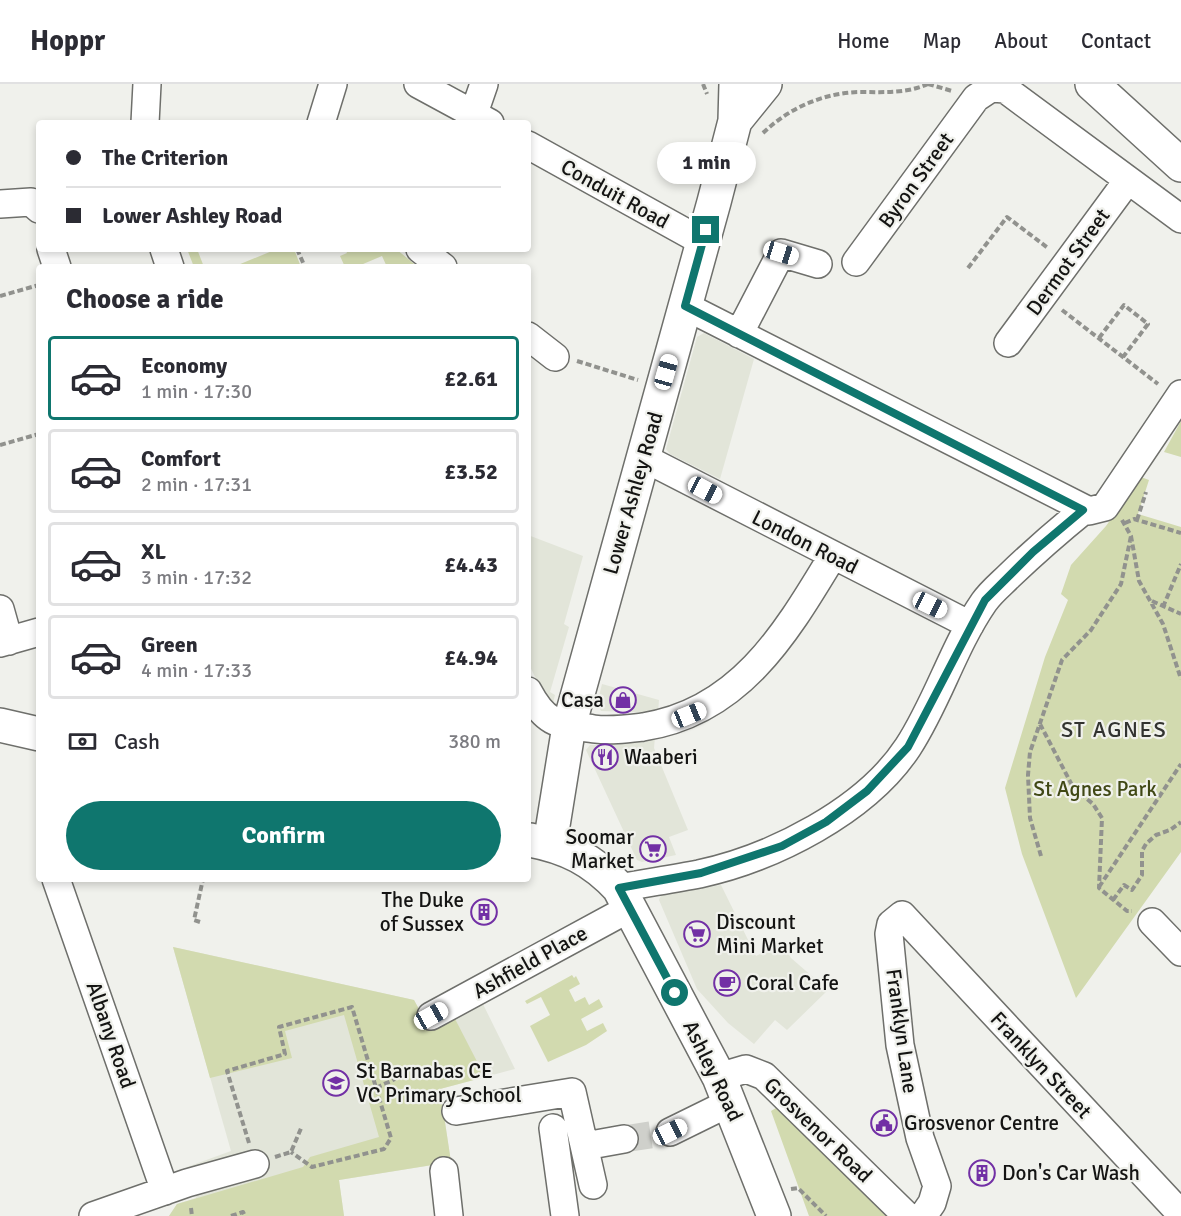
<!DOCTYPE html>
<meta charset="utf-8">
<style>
:root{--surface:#fff;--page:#f7f7f7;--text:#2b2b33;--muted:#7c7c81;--line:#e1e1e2;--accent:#0f766e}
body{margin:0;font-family:Signika,sans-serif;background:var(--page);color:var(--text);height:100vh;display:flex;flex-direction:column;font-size:22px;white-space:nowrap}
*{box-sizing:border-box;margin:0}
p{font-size:20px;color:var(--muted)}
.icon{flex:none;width:33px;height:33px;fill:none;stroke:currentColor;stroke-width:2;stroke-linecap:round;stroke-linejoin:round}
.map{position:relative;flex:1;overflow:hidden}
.drawer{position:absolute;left:36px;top:180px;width:495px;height:618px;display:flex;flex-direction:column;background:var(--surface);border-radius:6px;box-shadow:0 3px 9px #0003}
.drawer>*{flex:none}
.guide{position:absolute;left:36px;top:36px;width:495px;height:132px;border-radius:6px;box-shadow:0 3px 9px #0003;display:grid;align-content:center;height:132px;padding:0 30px;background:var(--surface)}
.end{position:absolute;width:27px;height:27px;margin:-14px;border:8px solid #0f766e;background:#fff;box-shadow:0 0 0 3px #fff}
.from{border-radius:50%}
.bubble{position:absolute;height:42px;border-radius:21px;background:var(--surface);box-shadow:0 3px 9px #0003;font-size:20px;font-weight:800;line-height:42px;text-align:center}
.car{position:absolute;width:18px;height:36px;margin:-18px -9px;border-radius:8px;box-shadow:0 0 4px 2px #0007;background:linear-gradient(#fff 24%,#345 0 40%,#fff 0 76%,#345 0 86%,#fff 0)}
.guide b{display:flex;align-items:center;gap:21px;height:57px;font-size:22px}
.guide b+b{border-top:2px solid var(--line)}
.guide i{width:15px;height:15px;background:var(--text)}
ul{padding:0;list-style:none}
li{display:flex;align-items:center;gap:18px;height:84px;margin:0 12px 9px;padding:0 18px;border:3px solid var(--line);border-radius:6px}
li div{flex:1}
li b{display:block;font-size:22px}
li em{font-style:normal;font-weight:800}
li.active{border-color:var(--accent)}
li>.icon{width:54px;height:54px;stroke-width:1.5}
h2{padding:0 30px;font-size:27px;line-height:72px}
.pay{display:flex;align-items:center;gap:15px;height:66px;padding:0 30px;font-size:22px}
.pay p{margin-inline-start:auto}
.action{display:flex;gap:12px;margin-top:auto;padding:12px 30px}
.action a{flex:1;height:69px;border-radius:36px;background:var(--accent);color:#fff;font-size:24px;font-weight:800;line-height:69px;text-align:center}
header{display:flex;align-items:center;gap:36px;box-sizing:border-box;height:84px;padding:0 30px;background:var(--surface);border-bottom:2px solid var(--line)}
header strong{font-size:28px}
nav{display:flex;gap:33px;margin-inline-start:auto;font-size:21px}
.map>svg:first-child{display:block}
.built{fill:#e2e5d9}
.green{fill:#d2daaf}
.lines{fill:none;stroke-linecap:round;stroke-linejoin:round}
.minor-tunnel{stroke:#cfd0cb;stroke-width:27;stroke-dasharray:27 14;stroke-linecap:butt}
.minor-casing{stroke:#6e6f6b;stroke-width:30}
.major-casing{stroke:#6e6f6b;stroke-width:36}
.highway-casing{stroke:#6e6f6b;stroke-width:36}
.path{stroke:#91928e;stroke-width:4;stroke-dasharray:6 3;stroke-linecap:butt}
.minor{stroke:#fff;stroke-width:27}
.major{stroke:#fff;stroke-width:33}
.highway{stroke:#fff;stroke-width:33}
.route{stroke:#0f766e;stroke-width:8}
.labels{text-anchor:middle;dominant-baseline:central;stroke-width:4.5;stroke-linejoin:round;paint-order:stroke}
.street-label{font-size:21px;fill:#141413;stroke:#f0f1ec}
.poi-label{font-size:21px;fill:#141413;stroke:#f0f1ec;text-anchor:start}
.park-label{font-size:21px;fill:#404815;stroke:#f0f1ec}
.neighbourhood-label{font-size:22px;letter-spacing:1.5px;fill:#323330;stroke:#f0f1ec}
</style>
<header>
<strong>Hoppr</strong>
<nav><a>Home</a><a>Map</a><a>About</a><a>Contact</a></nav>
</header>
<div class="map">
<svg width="1181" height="1132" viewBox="0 0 1181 1132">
<rect width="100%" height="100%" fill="#f0f1ec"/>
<path class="built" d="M704,249L754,275L720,395L670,370L666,365L697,253Z
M528,451L583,472L564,540L569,543L550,608L555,611L553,619L546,614L528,579Z
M602,600L659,616L658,629L601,627L597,620Z
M655,653L654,664L688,746L669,753L676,771L642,778L637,776L586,666L590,661H615Z
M721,801L756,872L782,859L791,874L828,906L787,946L775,936L754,960L728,939L697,905L659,816L661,811Z
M173,863L414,916L428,942L480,914L515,985L440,1005L451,1078L339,1096L344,1132H169L177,1120L196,1114L187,1083L231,1067Z"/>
<path class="green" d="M187,165H197L204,183H194Z
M277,165H294L301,183H233Z
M345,165H396L418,183H387L382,172L356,183H345L340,172L347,169Z
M1181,337V373L1164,368Z
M1141,393L1149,396L1138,430L1181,443V768L1076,914L1022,770L1005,704L1045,573L1068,516L1061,510L1071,481L1106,442Z
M173,863L414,916L428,942L452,929L485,993L440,1005L451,1078L339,1096L344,1132H169L177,1120L303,1083L310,1073L379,1053L344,931L285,947L292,974L210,994Z
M572,891L574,894L576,892L580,900L569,906L575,918L585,913L589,921L599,915L603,923L581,935L587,947L603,939L607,947L586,961L548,978L530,942L550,931L541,913L527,920L525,917Z
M776,1024L885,1131L886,1132H809L771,1027Z"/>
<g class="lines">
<path class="minor-tunnel" d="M624,1055L670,1048"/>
<g class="minor-casing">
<path id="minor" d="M418,0L490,39
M474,29L484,0
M145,39L147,0
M321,39L333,0
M528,61L703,158
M0,120L31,118L39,125
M51,165L57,183
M164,165L170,183
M420,165L443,183
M856,178L976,14L991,4L1005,5L1181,135
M685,222L1089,427L1105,423L1181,310
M739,250L781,169L818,180
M528,252L555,273
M1008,259L1128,96
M642,373L970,541
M0,525L9,557
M0,559L39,548
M528,607C546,641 558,640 594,645C611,647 626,645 643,643C740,628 786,549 832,473
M56,795L165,1107
M619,804C646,799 673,795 699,790C773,774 866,727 908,663C938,617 953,563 984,518C991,508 1001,500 1009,492C1033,469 1058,447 1084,426
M1152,838L1181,868
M431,932L630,824
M719,993L746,985L764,992L907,1132
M456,1027L572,1008L593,1101
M553,1044L565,1132
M670,1048L731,1018
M585,1062L624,1055
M444,1087L449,1132
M93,1132L187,1099L255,1080
M923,1132L932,1119L937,1102L920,1054L900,961L889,850L891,840L902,831L1181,1130"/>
</g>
<g class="major-casing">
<path id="major" d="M735,37L765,0
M0,641L39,650
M530,756C567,763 593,776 619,804L719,993L774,1132
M550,760L569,642L714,118L735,37L736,0"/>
</g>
<g class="highway-casing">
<path id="highway" d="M1092,0L1181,81"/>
</g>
<path class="path" d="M703,0L707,10
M928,0L952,7
M763,49C789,24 823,9 859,8C883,8 905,10 928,0
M297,165L305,183
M968,184L1007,133L1048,164
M0,212L39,201
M1062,226L1158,300
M1099,254L1124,221L1148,240L1123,273
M577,277L638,296
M0,361L39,350
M1122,436L1131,452L1139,497L1163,540L1181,595
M1137,436L1146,408
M1125,439L1134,435L1181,449
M1152,517L1181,530
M1163,523L1181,480
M1040,640L1073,703L1093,720L1102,734L1099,804L1127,827H1132
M1041,772L1030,734L1028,691L1030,668L1062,576L1091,546L1121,500L1131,452
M1099,803L1181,680
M1113,816L1124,801L1132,806L1142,791V767L1146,760L1156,751L1170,746L1181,738
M200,838L194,836L203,795
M376,1004L395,995
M249,1059L227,987L285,970L279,943L352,923L391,1054L384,1065L312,1083L291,1068
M275,1073L291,1068L302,1042
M791,1105L798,1104L826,1132
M191,1124L192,1132
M231,1132L243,1128L245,1132"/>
<use href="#minor" class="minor"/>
<use href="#major" class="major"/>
<use href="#highway" class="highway"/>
</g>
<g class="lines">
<path class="route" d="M675,909L619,804L701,789L782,762L826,738L867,707L908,663L985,516L1033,468L1083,426L685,222L706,146"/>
</g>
<defs>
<g id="shop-ring" transform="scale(1.35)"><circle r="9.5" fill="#f0f1ec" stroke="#7230a5" stroke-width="1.5"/><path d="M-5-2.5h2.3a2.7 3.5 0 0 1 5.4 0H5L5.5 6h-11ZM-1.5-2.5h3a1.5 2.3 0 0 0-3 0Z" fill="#7230a5"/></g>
<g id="restaurant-ring" transform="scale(1.35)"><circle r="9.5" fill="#f0f1ec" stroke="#7230a5" stroke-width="1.5"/><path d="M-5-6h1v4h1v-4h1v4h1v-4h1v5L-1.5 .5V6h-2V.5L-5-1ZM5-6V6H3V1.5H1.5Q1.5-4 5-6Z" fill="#7230a5"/></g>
<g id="supermarket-ring" transform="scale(1.35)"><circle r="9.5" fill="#f0f1ec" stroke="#7230a5" stroke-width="1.5"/><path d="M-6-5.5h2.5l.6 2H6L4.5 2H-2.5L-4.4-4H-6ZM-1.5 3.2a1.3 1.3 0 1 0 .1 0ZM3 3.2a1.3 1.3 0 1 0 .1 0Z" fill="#7230a5"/></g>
<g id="building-ring" transform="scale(1.35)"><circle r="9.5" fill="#f0f1ec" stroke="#7230a5" stroke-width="1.5"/><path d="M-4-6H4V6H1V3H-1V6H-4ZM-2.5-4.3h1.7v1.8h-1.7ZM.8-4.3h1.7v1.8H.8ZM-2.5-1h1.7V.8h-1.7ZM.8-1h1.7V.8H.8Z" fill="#7230a5"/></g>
<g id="cafe-ring" transform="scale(1.35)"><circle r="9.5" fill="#f0f1ec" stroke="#7230a5" stroke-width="1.5"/><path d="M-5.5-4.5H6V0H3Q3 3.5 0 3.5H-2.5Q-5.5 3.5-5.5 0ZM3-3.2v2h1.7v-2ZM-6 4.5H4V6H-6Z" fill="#7230a5"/></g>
<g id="school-ring" transform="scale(1.35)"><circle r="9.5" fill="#f0f1ec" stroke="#7230a5" stroke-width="1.5"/><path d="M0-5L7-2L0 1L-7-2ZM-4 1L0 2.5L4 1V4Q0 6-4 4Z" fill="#7230a5"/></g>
<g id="civic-ring" transform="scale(1.35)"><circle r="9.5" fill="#f0f1ec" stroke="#7230a5" stroke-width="1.5"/><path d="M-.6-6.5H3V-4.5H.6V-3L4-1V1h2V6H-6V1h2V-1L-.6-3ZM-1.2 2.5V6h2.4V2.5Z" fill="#7230a5"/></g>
</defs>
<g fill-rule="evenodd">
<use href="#shop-ring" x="623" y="616"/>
<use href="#restaurant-ring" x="605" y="673"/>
<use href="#supermarket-ring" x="653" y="765"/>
<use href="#building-ring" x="484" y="828"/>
<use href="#supermarket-ring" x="697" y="850"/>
<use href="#cafe-ring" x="727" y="899"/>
<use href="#school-ring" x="336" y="999"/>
<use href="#civic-ring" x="884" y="1039"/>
<use href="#building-ring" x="982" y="1089"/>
</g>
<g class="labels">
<g class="street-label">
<text transform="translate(916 96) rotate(-54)">Byron Street</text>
<text transform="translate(615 110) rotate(29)">Conduit Road</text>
<text transform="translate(1068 178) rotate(-54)">Dermot Street</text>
<text transform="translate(633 409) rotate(-74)">Lower Ashley Road</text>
<text transform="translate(805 458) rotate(27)">London Road</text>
<text transform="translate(530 878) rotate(-29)">Ashfield Place</text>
<text transform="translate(902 947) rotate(82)">Franklyn Lane</text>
<text transform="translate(111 951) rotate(71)">Albany Road</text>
<text transform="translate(1041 981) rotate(47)">Franklyn Street</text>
<text transform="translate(713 987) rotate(64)">Ashley Road</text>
<text transform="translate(818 1046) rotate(44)">Grosvenor Road</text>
</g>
<g class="poi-label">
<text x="604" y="616" text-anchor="end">Casa</text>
<text x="624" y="673">Waaberi</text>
<text x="634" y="753" text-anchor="end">Soomar<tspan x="634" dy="24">Market</tspan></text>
<text x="464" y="816" text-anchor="end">The Duke<tspan x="464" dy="24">of Sussex</tspan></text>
<text x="716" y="838">Discount<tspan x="716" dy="24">Mini Market</tspan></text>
<text x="746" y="899">Coral Cafe</text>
<text x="356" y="987">St Barnabas CE<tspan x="356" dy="24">VC Primary School</tspan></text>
<text x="904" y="1039">Grosvenor Centre</text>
<text x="1002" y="1089">Don's Car Wash</text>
</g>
<g class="park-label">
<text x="1095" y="705">St Agnes Park</text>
</g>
<g class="neighbourhood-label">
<text x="1114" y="645">ST AGNES</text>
</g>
</g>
</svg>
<i class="end from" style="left:675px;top:909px"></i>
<i class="end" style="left:706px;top:146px"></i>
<div class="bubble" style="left:657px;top:58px;width:99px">1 min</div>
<i class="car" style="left:781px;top:169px;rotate:107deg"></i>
<i class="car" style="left:666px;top:288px;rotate:16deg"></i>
<i class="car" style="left:705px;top:406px;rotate:118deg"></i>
<i class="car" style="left:930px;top:521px;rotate:116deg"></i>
<i class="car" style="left:689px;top:631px;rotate:68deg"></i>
<i class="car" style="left:431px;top:932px;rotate:61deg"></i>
<i class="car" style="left:670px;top:1048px;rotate:64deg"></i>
<div class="guide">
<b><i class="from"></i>The Criterion</b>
<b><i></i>Lower Ashley Road</b>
</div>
<section class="drawer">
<h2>Choose a ride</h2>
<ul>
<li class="active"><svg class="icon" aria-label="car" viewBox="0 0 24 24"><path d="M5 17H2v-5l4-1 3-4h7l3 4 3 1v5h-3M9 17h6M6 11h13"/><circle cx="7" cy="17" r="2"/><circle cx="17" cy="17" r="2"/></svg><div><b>Economy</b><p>1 min · 17:30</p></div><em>£2.61</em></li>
<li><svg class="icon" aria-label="car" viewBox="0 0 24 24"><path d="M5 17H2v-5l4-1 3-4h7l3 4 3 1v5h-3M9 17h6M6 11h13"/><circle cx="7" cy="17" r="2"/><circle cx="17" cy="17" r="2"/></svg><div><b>Comfort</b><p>2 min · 17:31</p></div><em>£3.52</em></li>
<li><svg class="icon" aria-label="car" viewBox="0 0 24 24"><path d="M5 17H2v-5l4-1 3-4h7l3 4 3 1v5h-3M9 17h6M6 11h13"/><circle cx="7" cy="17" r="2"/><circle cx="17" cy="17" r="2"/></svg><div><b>XL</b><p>3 min · 17:32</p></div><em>£4.43</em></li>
<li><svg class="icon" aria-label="car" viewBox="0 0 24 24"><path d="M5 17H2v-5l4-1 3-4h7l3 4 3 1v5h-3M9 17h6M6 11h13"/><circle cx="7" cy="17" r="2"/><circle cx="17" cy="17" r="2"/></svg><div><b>Green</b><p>4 min · 17:33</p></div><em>£4.94</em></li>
</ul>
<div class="pay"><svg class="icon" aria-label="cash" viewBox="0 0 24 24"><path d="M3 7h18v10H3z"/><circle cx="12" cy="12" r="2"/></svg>Cash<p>380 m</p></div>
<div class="action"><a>Confirm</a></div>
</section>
</div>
